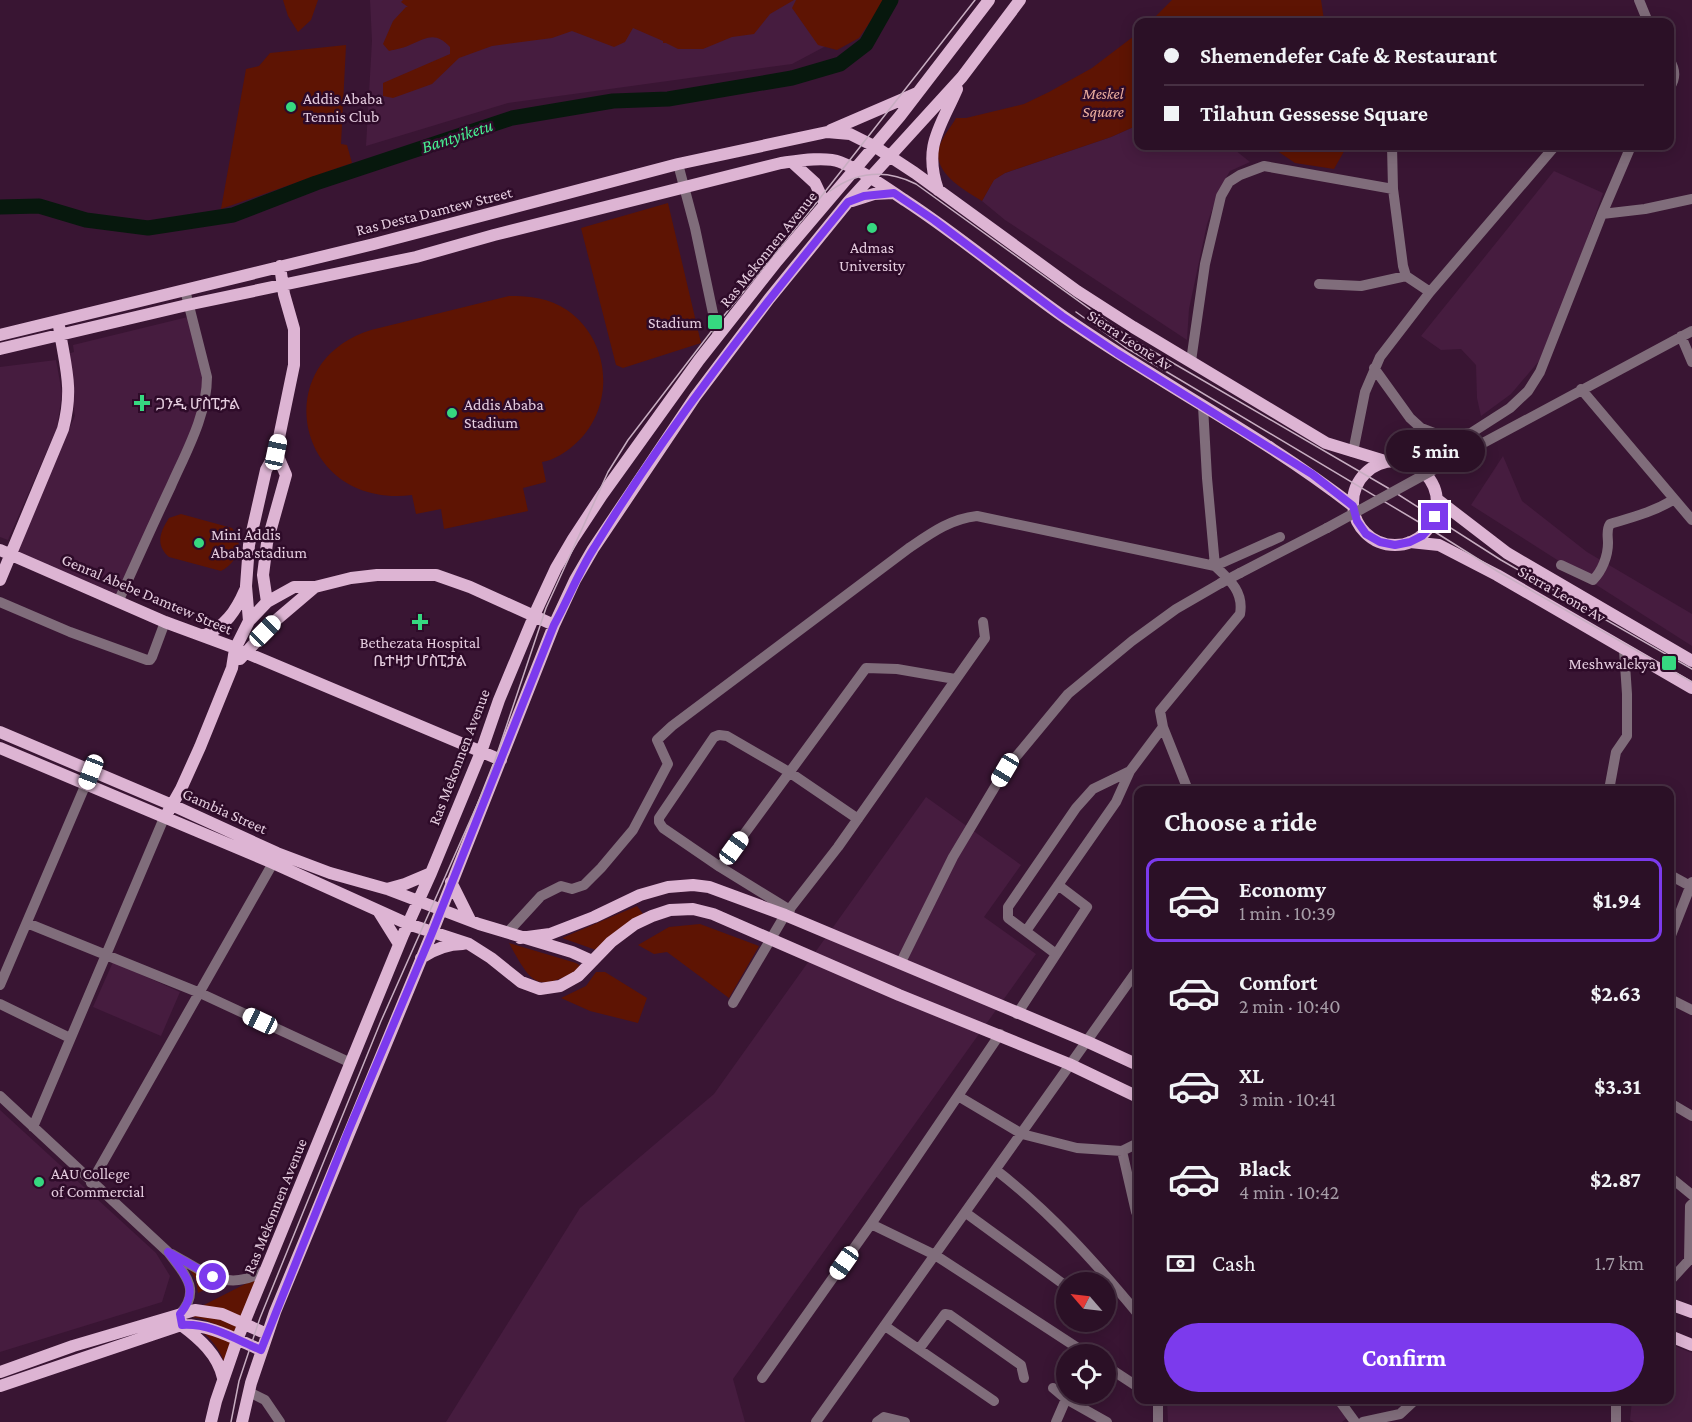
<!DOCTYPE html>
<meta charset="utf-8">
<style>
:root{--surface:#2b1026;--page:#371e32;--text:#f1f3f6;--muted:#a69da7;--line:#473043;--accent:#7c3aed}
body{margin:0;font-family:"Crimson Pro","Noto Sans Ethiopic",serif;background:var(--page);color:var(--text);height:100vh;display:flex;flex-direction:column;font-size:22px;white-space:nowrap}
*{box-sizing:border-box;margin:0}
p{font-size:20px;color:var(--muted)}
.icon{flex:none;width:33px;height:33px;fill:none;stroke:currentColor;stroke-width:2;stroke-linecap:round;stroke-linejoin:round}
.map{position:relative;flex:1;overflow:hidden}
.panel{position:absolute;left:1134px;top:786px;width:540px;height:618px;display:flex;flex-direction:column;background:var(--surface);border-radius:12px;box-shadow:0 3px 15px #0003,0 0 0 2px var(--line)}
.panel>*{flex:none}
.guide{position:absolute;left:1134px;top:18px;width:540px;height:132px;border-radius:12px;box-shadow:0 3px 15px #0003,0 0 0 2px var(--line);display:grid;align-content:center;height:132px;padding:0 30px;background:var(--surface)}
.needle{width:39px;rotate:298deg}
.buttons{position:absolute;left:1056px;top:1272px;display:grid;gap:12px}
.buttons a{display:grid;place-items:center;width:60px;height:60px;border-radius:50%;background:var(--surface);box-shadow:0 3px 15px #0003,0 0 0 2px var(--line);font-size:30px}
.end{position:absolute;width:27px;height:27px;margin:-14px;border:8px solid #7c3aed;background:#fff;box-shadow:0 0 0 3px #fff}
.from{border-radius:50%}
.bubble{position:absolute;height:42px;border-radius:21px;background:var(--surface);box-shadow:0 3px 15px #0003,0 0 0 2px var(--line);font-size:20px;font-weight:700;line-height:42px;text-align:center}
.car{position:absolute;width:18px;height:36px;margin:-18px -9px;border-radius:8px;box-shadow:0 0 4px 2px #0007;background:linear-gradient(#fff 24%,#345 0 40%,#fff 0 76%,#345 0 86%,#fff 0)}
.guide b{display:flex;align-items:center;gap:21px;height:57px;font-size:22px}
.guide b+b{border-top:2px solid var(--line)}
.guide i{width:15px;height:15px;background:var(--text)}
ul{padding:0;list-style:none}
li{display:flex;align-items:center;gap:18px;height:84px;margin:0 12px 9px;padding:0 18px;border:3px solid transparent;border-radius:12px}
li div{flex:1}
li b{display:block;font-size:22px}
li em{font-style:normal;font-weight:700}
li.selected{border-color:var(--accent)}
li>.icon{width:54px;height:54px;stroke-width:1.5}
h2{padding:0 30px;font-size:27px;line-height:72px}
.pay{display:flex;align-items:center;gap:15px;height:66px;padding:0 30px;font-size:22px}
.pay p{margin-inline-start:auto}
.cta{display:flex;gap:12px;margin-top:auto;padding:12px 30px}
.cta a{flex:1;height:69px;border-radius:36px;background:var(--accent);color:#fff;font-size:24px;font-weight:700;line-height:69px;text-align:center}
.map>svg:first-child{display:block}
.built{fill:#461c3f}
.green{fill:#5e1403}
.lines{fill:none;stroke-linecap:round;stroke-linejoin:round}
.river{stroke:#07180d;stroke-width:15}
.minor{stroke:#806d7b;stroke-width:10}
.major{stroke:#ddb4d3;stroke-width:12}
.tram{stroke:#c7adc1;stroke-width:1.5}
.minor-bridge{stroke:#806d7b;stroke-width:10}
.route{stroke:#7c3aed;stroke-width:8}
.poi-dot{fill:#36d880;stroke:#2e0b29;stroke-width:2}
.labels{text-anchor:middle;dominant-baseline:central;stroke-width:5;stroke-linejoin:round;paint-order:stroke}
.park-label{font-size:16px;font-style:italic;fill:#ecae9f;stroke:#2e0b29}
.poi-label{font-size:16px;fill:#e5cddf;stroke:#2e0b29;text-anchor:start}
.street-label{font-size:16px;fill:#e5cddf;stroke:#2e0b29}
.water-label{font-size:18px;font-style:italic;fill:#47f092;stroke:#2e0b29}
</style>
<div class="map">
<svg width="1692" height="1422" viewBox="0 0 1692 1422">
<rect width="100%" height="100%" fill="#391533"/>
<path class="built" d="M370,0H869L854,31L792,64L508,103L366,146L372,41Z
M1138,125V146H1230L1250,162L1230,171L1220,188L1207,224L1189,309L1187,340L1005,220L982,201L994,179L1005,173L1111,137Z
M1554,171L1603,193L1575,273L1539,361L1511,394L1481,416L1477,398L1476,365L1461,349L1441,350L1421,336Z
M196,315L211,390L119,600L11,554L75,416L64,355L74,352L73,345Z
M56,360L62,393L57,428L8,540L0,537V367Z
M1503,456L1522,501L1587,552L1692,614V646L1471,505Z
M926,797L1021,865L984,917L1036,954L733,1379L745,1422H446L580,1208L714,1094Z
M113,962L180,992L161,1036L93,1007Z
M0,1110L156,1253L170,1276L162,1302L0,1352Z
M1670,1344L1692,1353V1422H1634L1630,1420L1632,1400H1670Z
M1167,1400H1336L1348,1417L1342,1422H1168Z"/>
<path class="green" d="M283,0H318L311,20L298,32L288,16Z
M403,0H794L770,14L754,34L732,37L703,49H678L666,43H663V41L633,28L625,42L614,47L572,31L552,38L492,46L459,58L432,84L393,98L383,96V83L450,54V47C436,32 428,37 412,44C405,48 396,49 389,51L383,44L393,21L406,7H408L401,2Z
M796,0H885L859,38L837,50L818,45L792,8Z
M1172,0H1321L1324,20L1328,22H1150Z
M1138,33V125L1111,137L1005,173L994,180L982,201C964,190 932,172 939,148C942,137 951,127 956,118H966L1024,104L1049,92L1092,68Z
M346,45L341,144L347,145L352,163L221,209L246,69L259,66L270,53Z
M1270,146H1347L1334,169L1295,163Z
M668,203L701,343L623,368L616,365L581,228Z
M509,296C530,296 549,298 567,310C612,341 616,409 574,445C565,453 554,460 542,462L546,482L523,488L528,511L444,529L441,509L416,514L412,495C297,509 265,363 371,330Z
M181,514L232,528C245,543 238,562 221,571L169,557C155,545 160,532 169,518Z
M637,906L643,914L596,950L562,938Z
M700,924L759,946L729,998L667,952L654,954L638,945L669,927Z
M509,943L576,963L582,967C537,994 532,985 509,943Z
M596,972H605L647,998L638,1023L590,1011L561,998L586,986Z
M189,1269L221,1281L198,1293L196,1280Z
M257,1278L242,1319L200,1307Z
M200,1313L219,1316L238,1326L235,1333L203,1319L186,1316Z
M195,1327L234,1343L225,1364C219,1347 210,1337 195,1327Z"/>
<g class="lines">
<path class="river" d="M0,207L39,206L86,220L148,228L233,215L316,183L512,118L613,101L668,99L792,78L840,64L866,44L891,0"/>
<path class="minor" d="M1639,0L1648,22
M1670,61C1675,69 1676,78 1670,87
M1392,146L1393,189L1403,266L1406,276L1430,292
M678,164L695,228L718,337
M1602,214L1631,146
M1319,284L1361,286L1406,276
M1681,336L1692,362
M1191,361L1205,264L1221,196L1229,182L1240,175L1264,166L1393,189
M1374,368L1410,418L1421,428L1434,433L1449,434L1471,433L1510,408L1528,391L1540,372L1602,214L1645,209L1692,199
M1581,389L1692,520
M1203,406L1207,478L1215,566L1280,537
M1353,452L1365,392L1380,357L1430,292L1555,146
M1442,465L1692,331
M1561,565L1593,580C1602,571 1608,556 1608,543C1608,536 1606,530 1610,524C1633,517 1653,512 1673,500
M1240,573L1327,528
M119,600C136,562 153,524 171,486C186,452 207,415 207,377L185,290
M0,602L70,632L147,660H150L152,657L165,622
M1609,790L1616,752L1627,736V694L1624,650
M720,867L866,668L897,669L955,679
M1670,875L1692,887
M790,910L720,867L663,828L659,822V818L714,737L719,735L727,736L789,772L858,819
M27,923L200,993L351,1063
M1026,931L1116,802L1130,771L1163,727
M507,933L541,896L561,886L572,889L584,885L601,868L633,830L668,764L657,740L672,726L909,548C931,533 950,519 977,516L1215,566C1230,580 1244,592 1240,614L1160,711L1163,727L1188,790
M1670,938L1692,882
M1056,954L1008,918V907L1076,808L1093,789L1130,771
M900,964L953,857L1005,770L1068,694L1132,641L1176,609L1221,583
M0,985L91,772
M1670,999L1692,1010
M733,1003L785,915L838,847L985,638L983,622
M0,1004L70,1038
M1017,1014L1087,907L1058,885
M0,1096L168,1252C184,1273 202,1290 180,1314
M958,1096L1022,1134L1077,1148L1122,1151L1136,1212L1138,1215
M1670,1103L1692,1116
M33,1127L164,818
M1122,1151L1138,1143
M996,1170C1050,1212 1095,1262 1138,1314
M1670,1177L1692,1195
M91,1183L273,863
M966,1213L1066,1286
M871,1224L935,1255L1087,1354
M172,1254C206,1273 229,1294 267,1269
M1689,1260L1690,1206L1692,1204
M1670,1281L1689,1260H1692
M885,1326L994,1401
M919,1349L945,1314L950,1315L1021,1365L1024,1378
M1106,1366L1138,1387
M762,1378L871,1224L1000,1034
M1053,1388L1066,1399L1107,1422
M249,1392L265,1400L280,1422
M1339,1400L1355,1422
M1616,1400V1422
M816,1422L1138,969
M877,1422L884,1417L905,1422
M1056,1422L1066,1399
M1158,1422V1400
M1363,1422L1400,1414L1415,1400"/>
<path class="major" d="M831,130L917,93
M792,162L815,183L825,204
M938,190C923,146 940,128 957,89
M852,201L874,194L893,193
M0,335L374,244L678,164L827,132L850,134L874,146L915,173L1077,291L1133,327L1326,443L1385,461
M0,349L187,305L416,257L494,235L781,163C796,161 825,156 840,162C863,171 885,187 906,201C961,237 1010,279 1064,317C1158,383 1262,435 1353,506
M1353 503a42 42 0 1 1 84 0a42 42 0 1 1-84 0Z
M1438,500L1507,553L1692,661
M1410,542L1439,545L1497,575L1692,688
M0,550L165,622L230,646L501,760
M0,580L63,429C74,387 65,367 59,326
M267,602L263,575L267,543L286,475L276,452
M249,621L246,586L249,545L266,470L276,452L294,365V329L284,294L280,266
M203,636C225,627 236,611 245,590
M240,659L275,621L315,587
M0,732L172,805L277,853L330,873L387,889L479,924L572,952L592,961
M0,748L273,863L408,924L469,944L491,958L521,982L540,989L560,986L578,976L611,942L635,924L652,916L670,910L693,909L713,914L899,995L1069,1064L1138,1097
M168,812L181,789L200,747L232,668L235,649L249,621L267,602L294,587H315L351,578L377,575H436L470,587L554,625
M451,882L470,920
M387,889L405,884L431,873
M379,912L399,944
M520,938L550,934L594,917L640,895L668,887L693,885L709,887L785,915L1088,1042L1138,1065
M421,958C433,950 448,944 463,944
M1670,1304L1692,1312
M181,1320V1325C200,1339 218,1355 223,1378
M1670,1336L1692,1345
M0,1372L73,1346L195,1310L222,1314L267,1334
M0,1386L181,1325C210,1324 235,1339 261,1350
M211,1422L216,1401L237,1340L403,935L431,873L481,752L499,700L537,609L556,568L573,539L602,495L699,360L777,261L900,116L989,0
M242,1422L251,1383L275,1312L432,933L554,625L575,580L593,549L695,397L769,299L848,202L962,77L1020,0"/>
<path class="tram" d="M830,191C858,171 886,169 916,184L1130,338L1388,488L1501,560L1692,669
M1076,312L1125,347L1427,527L1497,571L1692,682
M231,1422L239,1381L260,1318L381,1021L489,778L546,608L608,472L628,440L717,324L813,207L975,0"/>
<path class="minor-bridge" d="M1327,528L1442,465
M1221,583L1240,573"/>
</g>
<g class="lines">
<path class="route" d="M213,1277L168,1252C184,1273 201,1290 180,1314L182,1325C210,1323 235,1339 261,1350L348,1132L432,933L554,625C568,600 578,573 594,548C668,426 757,313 848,202L864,196L894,193L934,220L1062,316L1117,353L1312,474L1353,506L1357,521L1366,534L1380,542L1395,545L1410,542L1422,536L1431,526L1435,517"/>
</g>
<g class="poi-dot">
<circle cx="291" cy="107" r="6"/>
<circle cx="872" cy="228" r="6"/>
<rect x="707" y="314" width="16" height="16" rx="3"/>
<path d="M139 394h6v6h6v6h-6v6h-6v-6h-6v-6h6z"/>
<circle cx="452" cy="413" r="6"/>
<circle cx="199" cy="543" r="6"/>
<path d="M417 613h6v6h6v6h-6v6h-6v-6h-6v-6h6z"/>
<rect x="1661" y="655" width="16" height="16" rx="3"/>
<circle cx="39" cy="1182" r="6"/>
</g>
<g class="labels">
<g class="park-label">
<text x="1103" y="93">Meskel<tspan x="1103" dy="18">Square</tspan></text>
</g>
<g class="poi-label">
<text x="303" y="98">Addis Ababa<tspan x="303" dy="18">Tennis Club</tspan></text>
<text x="872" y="247" text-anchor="middle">Admas<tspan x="872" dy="18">University</tspan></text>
<text x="702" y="322" text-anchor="end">Stadium</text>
<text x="156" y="403">ጋንዲ ሆስፒታል</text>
<text x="464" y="404">Addis Ababa<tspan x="464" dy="18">Stadium</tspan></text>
<text x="211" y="534">Mini Addis<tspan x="211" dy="18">Ababa stadium</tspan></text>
<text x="420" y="642" text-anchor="middle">Bethezata Hospital<tspan x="420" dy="18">ቤተዛታ ሆስፒታል</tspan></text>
<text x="1656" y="663" text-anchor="end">Meshwalekya</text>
<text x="51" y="1173">AAU College<tspan x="51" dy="18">of Commercial</tspan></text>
</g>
<g class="street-label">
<text transform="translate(434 211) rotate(-14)">Ras Desta Damtew Street</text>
<text transform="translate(768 249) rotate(-51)">Ras Mekonnen Avenue</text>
<text transform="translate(1130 340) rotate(33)">Sierra Leone Av</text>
<text transform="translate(147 594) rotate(23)">Genral Abebe Damtew Street</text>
<text transform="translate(1562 594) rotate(30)">Sierra Leone Av</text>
<text transform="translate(459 757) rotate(-69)">Ras Mekonnen Avenue</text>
<text transform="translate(225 811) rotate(24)">Gambia Street</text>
<text transform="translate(275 1206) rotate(-68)">Ras Mekonnen Avenue</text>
</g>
<g class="water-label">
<text transform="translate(457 136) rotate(-18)">Bantyiketu</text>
</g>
</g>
</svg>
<div class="buttons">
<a><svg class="needle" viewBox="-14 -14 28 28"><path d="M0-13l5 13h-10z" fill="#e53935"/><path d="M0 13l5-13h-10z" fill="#a69da7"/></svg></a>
<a><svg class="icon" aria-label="locate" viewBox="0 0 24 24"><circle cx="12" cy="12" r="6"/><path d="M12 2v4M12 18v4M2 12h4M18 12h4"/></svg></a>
</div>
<i class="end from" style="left:213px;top:1277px"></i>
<i class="end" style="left:1435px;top:517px"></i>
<div class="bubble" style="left:1386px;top:430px;width:99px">5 min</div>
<i class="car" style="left:276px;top:452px;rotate:12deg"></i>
<i class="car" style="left:265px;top:631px;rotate:45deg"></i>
<i class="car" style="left:1005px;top:770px;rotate:211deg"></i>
<i class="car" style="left:91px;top:772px;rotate:201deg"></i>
<i class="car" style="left:734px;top:848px;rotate:36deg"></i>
<i class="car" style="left:260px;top:1021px;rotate:295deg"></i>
<i class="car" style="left:844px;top:1263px;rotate:215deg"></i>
<div class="guide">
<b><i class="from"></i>Shemendefer Cafe &amp; Restaurant</b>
<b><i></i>Tilahun Gessesse Square</b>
</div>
<section class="panel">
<h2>Choose a ride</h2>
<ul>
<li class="selected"><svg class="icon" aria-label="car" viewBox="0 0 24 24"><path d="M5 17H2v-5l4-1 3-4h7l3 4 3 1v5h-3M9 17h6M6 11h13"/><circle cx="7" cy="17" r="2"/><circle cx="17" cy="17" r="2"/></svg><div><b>Economy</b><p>1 min · 10:39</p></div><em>$1.94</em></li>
<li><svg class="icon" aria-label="car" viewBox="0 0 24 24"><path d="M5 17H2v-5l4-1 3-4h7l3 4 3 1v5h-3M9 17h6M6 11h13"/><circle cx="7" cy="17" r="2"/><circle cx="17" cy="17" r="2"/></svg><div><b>Comfort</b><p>2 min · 10:40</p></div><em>$2.63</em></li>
<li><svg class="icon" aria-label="car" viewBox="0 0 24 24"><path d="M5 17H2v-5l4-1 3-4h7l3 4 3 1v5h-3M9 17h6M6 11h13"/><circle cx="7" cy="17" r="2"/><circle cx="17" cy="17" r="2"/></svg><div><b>XL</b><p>3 min · 10:41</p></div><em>$3.31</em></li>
<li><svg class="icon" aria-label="car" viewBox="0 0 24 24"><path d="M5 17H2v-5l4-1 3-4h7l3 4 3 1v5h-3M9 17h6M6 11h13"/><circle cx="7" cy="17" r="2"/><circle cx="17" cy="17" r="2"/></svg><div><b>Black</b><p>4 min · 10:42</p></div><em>$2.87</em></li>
</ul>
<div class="pay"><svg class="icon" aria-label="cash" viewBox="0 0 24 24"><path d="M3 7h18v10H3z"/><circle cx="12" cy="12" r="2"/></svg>Cash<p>1.7 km</p></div>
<div class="cta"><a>Confirm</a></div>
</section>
</div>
